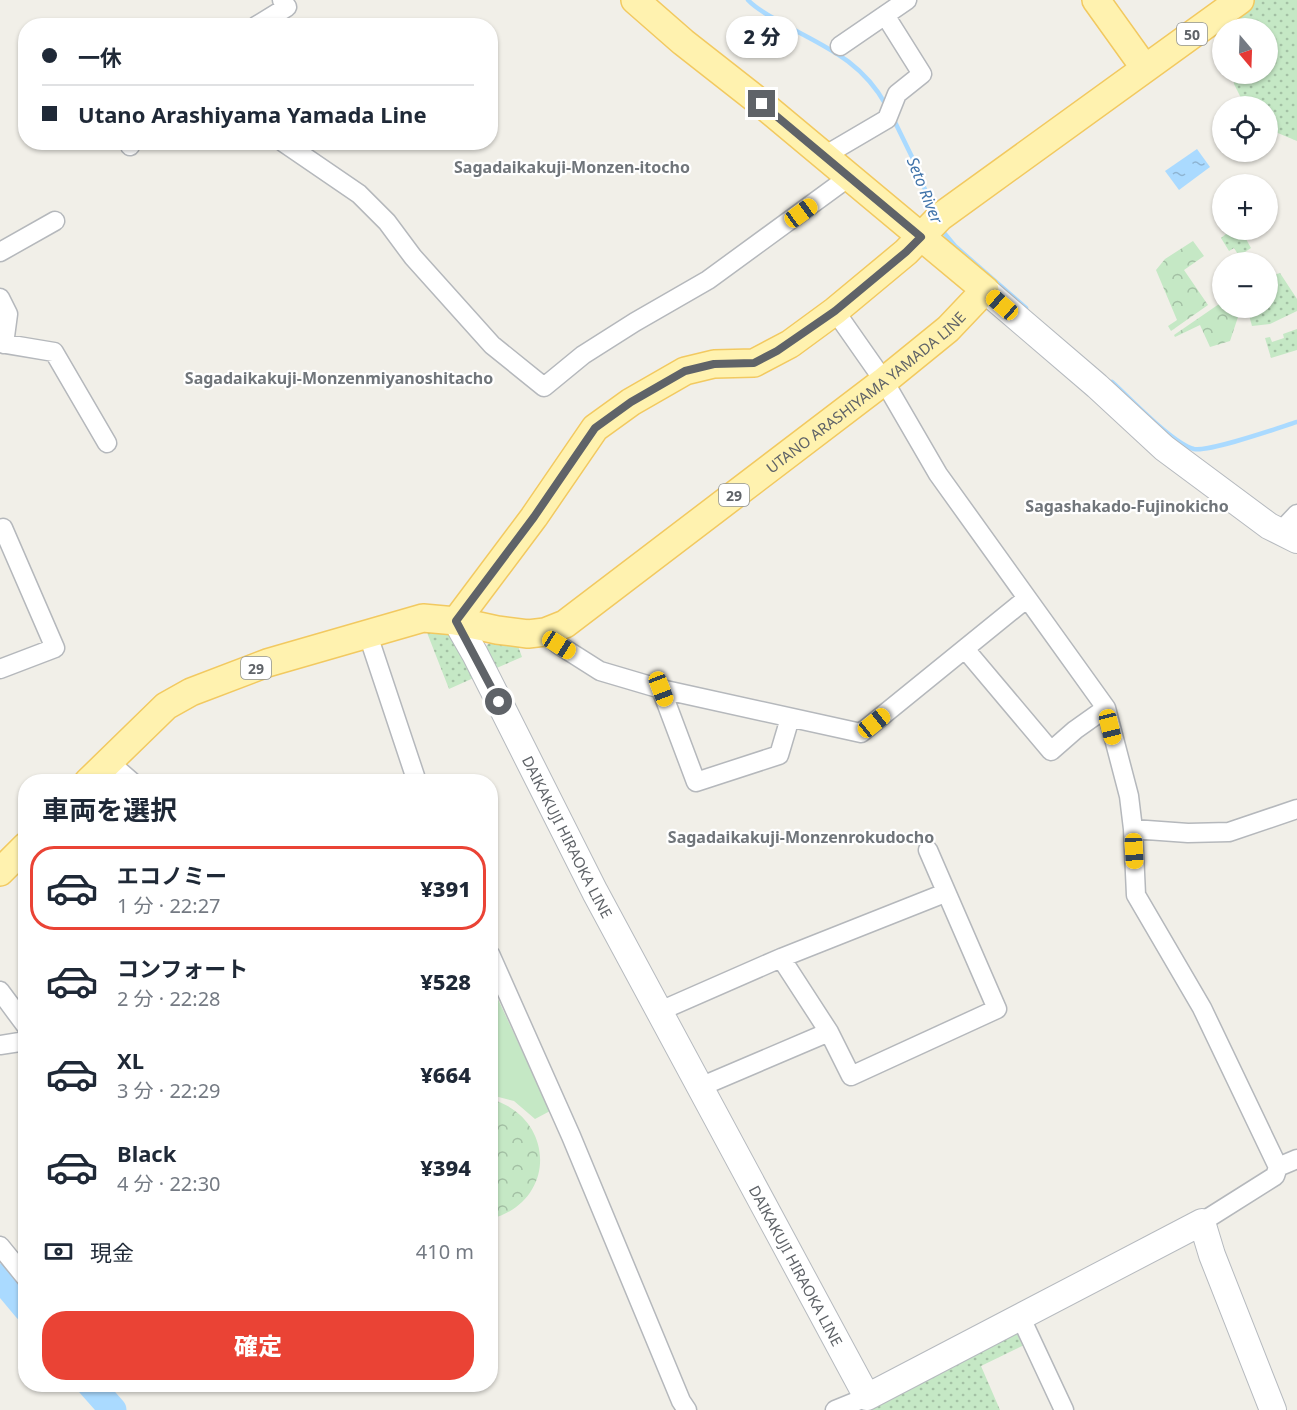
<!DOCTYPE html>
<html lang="ja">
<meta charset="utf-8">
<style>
:root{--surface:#fff;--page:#f2f2f3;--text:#1f2937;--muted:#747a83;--line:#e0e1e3;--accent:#ea4335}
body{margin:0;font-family:"Noto Sans","Noto Sans JP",sans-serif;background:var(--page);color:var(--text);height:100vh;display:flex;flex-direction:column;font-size:22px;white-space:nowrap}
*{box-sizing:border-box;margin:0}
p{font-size:20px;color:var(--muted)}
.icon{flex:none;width:33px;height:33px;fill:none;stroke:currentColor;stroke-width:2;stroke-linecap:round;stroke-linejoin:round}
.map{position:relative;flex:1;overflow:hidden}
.drawer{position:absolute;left:18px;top:774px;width:480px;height:618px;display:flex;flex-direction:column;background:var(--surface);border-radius:24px;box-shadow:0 2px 4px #0004}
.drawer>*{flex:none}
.banner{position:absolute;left:18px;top:18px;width:480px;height:132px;border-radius:24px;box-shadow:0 2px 4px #0004;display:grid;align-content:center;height:132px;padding:0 24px;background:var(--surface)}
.needle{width:39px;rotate:161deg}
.buttons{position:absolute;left:1212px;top:18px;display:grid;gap:12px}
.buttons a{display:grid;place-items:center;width:66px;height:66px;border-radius:50%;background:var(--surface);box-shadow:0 2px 4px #0004;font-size:30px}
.end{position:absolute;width:27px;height:27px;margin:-14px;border:8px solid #5f6368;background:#fff;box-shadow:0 0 0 3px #fff}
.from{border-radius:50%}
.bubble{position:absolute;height:42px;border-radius:21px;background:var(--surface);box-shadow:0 2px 4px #0004;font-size:20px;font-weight:800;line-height:42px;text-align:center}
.car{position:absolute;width:18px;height:36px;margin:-18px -9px;border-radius:8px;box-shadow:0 0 4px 2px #0007;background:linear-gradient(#f5c518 24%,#345 0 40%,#f5c518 0 76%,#345 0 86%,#f5c518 0)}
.banner b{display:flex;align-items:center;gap:21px;height:57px;font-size:22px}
.banner b+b{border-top:2px solid var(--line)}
.banner i{width:15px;height:15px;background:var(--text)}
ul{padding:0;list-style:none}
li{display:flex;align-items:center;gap:18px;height:84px;margin:0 12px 9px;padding:0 12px;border:3px solid transparent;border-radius:24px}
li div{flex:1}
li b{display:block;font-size:22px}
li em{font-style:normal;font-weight:800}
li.selected{border-color:var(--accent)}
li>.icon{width:54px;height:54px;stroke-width:1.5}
h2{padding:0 24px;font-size:27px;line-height:72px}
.pay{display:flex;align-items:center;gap:15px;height:66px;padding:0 24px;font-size:22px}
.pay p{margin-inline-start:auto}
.primary-button{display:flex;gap:12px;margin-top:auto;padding:12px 24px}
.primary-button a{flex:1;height:69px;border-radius:24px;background:var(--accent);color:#fff;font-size:24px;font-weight:800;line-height:69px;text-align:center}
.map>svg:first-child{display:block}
.green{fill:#c5e8c5}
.forest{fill:url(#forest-crowns)}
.garden{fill:url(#garden-dots)}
.water{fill:url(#water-ripples)}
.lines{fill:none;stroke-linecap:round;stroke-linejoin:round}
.stream{stroke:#aadaff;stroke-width:4.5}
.river{stroke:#aadaff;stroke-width:27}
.street-casing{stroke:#b5b8bc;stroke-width:21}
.secondary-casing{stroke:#b6babf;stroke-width:28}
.primary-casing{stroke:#f2c960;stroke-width:30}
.street{stroke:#fff;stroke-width:18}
.secondary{stroke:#fff;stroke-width:26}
.primary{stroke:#fff2af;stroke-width:27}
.route{stroke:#5f6368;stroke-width:8}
.labels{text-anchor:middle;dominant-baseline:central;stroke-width:4.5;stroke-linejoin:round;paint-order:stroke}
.shield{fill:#fff;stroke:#8f9295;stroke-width:1.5}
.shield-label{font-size:14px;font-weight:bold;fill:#5f6368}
.street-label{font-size:15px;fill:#5f6368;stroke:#fff}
.neighbourhood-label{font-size:16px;font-weight:bold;fill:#70757a;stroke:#fff}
.water-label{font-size:16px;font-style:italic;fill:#4174aa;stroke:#fff}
</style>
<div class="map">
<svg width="1297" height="1410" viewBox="0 0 1297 1410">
<defs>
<pattern id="forest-crowns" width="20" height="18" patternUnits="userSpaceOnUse" patternTransform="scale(1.5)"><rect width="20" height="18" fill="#c5e8c5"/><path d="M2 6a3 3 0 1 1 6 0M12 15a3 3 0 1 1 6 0" fill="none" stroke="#a3c0a4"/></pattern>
<pattern id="garden-dots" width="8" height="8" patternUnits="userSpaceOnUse" patternTransform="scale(1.5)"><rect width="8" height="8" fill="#c5e8c5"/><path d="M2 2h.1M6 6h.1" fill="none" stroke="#a3c0a4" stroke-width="1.8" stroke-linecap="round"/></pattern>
<pattern id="water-ripples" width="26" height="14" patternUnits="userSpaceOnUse" patternTransform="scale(1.5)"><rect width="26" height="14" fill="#aadaff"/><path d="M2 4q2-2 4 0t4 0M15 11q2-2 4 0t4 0" fill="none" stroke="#8eb4d2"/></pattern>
</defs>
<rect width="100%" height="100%" fill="#f1efe8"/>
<path class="green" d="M490,982L550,1111L535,1119L514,1101L491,1095Z"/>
<path class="forest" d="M1193,241L1204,256L1184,270L1208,305L1171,331L1168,326L1177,320L1156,270L1165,259Z
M1222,302V308H1241L1230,341L1210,347L1200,325L1175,337L1174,335Z
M491,1099C556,1118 557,1201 491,1219Z"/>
<path class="garden" d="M1254,0H1297V141L1268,129V106H1245L1234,84L1233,74H1268V28H1222V41L1214,31Z
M1224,230H1241L1251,248L1239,256L1234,248L1229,251L1221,238L1226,234Z
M1280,273L1297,299V311L1270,324L1252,326L1247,308H1268V277Z
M1297,329V350L1271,358L1265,338L1270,337L1272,342L1284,338L1283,334Z
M426,630L449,632L478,676L449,689Z
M490,643L518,646L522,657L492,670L487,660V645Z
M1017,1333L1023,1337L1026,1344L981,1366L1000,1410H856Z"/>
<path class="water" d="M1197,149L1210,167L1179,190L1165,171Z"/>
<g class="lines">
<path class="stream" d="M748,0C758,11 774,18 787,26C828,48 862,62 886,105
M893,118L912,157L934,212
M940,228L955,246L1026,308
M1112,382C1130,398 1173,444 1194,449C1210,452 1278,428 1297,422"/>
<path class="river" d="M0,1277L26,1308
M90,1384L113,1410"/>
<g class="street-casing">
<path id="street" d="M256,26L287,7L282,0
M840,46L907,0
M129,142L130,146
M283,142L359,194L387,222L413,257L492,345L544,387L583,355L635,322L708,280L849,177
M824,156L887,119L897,94L922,74L885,15
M0,252L55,221
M0,298L8,314L4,344
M835,311L884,381L938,474L1106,708L1129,796L1133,829L1136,895L1202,1008L1278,1167L1275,1176L1202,1222
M0,343L54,352L107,443
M0,529L3,528L55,648L0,669
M1281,531L1297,514
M545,632L559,645L600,671L661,689L861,733L1026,599
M368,635L417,782
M965,649L1051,751L1075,730L1106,708
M661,689L696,782L779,755L790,718
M108,761L132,782
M1133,829L1188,833L1229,832L1297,809
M490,954L571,1136L681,1401L687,1410
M781,958L829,1032L851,1076L997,1009L928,850
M0,991L26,1026
M660,1011L781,958L945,893
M0,1045L26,1041
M700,1087L829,1032
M1278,1167L1297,1159
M0,1246L26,1278
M1021,1318L1064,1410
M835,1410L867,1397"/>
</g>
<g class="secondary-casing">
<g id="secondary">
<path d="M985,290L1097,386L1164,448L1269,526L1297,540"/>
<path id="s1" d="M456,621L475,654L595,892L867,1397L1202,1222L1212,1255L1273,1410"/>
</g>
</g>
<g class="primary-casing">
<g id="primary">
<path d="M1096,0L1144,67"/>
<path d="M456,621L534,517L595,428L631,402L685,371L714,364L754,363L790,344L835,311L906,252L940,217L1240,0"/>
<path id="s2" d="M88,782L166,706L191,692L267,663L423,618L456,621L497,630L528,634L545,632L565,624L884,381L948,329L985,290L762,104L683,42L635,0"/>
<path d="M0,872L26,846"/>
</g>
</g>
<use href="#street" class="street"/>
<use href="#secondary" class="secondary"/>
<use href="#primary" class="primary"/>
</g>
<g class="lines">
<path class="route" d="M499,702L456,621L534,517L595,428L631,402L685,371L714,364L754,363L777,351L835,311L906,252L921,237L762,104"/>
</g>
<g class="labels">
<g class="shield">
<rect x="1177" y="23" width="30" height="22" rx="4.5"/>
<rect x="719" y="484" width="30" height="22" rx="4.5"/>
<rect x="241" y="657" width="30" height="22" rx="4.5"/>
</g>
<g class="shield-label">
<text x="1192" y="34">50</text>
<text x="734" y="495">29</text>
<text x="256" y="668">29</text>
</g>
<g class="street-label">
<text stroke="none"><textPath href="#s2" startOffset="906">UTANO ARASHIYAMA YAMADA LINE</textPath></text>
<text stroke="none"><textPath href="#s1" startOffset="243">DAIKAKUJI HIRAOKA LINE</textPath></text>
<text stroke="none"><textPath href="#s1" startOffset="729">DAIKAKUJI HIRAOKA LINE</textPath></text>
</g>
<g class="neighbourhood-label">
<text x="572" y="167">Sagadaikakuji-Monzen-itocho</text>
<text x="339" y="378">Sagadaikakuji-Monzenmiyanoshitacho</text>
<text x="1127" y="506">Sagashakado-Fujinokicho</text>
<text x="801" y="837">Sagadaikakuji-Monzenrokudocho</text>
</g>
<g class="water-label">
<text transform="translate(925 190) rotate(68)">Seto River</text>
</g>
</g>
</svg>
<div class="buttons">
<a><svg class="needle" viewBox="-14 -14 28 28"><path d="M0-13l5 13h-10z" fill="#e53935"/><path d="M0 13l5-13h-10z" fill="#747a83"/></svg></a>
<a><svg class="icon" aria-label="locate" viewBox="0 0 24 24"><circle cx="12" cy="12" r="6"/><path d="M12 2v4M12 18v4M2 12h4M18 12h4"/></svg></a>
<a>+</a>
<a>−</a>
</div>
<i class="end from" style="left:499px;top:702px"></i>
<i class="end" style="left:762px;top:104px"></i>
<div class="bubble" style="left:726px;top:16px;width:72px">2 分</div>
<i class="car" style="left:801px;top:213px;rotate:54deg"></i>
<i class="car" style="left:1002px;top:305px;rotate:311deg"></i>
<i class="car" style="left:559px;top:645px;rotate:122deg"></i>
<i class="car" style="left:661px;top:689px;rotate:159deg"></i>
<i class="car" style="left:874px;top:723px;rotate:51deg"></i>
<i class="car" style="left:1110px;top:727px;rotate:166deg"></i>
<i class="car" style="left:1134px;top:851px;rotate:177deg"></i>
<div class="banner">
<b><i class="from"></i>一休</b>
<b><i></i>Utano Arashiyama Yamada Line</b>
</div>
<section class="drawer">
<h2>車両を選択</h2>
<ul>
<li class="selected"><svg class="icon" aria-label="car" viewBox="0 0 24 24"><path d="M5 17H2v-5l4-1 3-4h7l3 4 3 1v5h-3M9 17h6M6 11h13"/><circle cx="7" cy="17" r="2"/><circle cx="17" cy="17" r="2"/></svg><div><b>エコノミー</b><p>1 分 · 22:27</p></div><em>¥391</em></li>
<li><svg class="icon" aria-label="car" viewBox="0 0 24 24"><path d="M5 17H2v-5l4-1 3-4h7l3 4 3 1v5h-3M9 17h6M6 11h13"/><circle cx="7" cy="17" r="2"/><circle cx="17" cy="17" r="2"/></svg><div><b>コンフォート</b><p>2 分 · 22:28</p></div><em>¥528</em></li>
<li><svg class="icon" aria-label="car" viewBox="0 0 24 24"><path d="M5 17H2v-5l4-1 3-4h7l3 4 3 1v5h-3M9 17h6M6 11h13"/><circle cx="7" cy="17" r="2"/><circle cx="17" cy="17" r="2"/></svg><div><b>XL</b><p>3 分 · 22:29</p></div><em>¥664</em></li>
<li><svg class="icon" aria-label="car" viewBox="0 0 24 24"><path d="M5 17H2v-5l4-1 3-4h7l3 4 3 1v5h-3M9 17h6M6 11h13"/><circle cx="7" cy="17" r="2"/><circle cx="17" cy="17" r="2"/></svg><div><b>Black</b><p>4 分 · 22:30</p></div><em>¥394</em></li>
</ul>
<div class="pay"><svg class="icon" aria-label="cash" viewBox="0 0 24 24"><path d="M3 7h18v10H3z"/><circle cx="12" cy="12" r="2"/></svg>現金<p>410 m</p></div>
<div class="primary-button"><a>確定</a></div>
</section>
</div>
